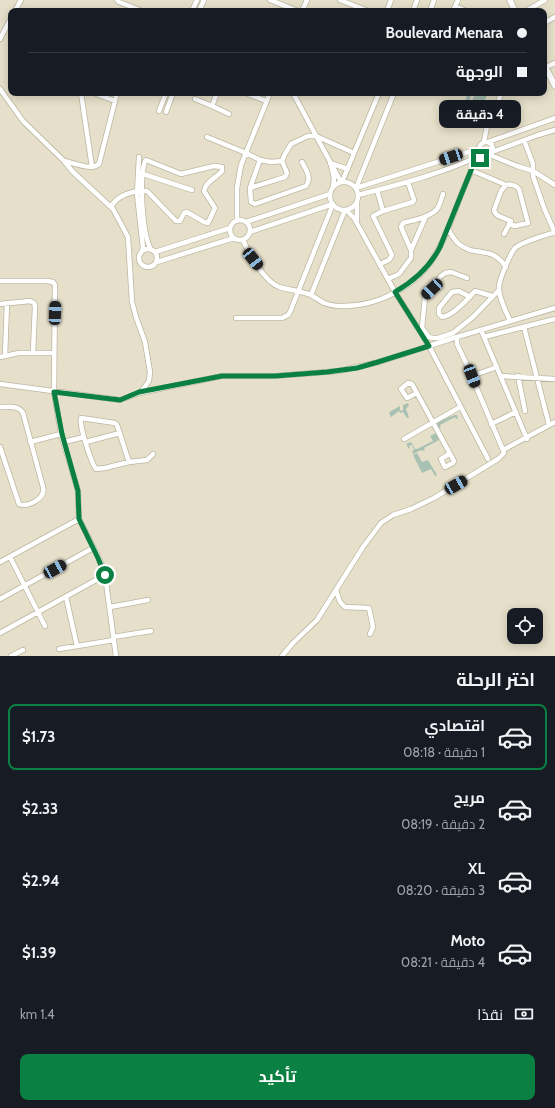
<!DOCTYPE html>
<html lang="ar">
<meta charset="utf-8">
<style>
:root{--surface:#171b24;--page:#242831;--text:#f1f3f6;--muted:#9ea1a6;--line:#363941;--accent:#0b8043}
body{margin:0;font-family:Cabin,Cairo,sans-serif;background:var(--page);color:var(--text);direction:rtl;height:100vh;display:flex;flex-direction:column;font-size:15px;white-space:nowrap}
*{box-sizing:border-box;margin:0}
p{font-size:13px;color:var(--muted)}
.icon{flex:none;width:22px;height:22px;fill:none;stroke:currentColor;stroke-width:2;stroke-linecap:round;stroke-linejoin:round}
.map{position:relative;height:656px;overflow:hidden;direction:ltr}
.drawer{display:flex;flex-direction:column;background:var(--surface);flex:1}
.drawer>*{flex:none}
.top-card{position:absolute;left:8px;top:8px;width:539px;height:88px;border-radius:8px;box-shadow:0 2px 10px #0003;direction:rtl;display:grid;align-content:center;height:88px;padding:0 20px;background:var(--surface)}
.fabs{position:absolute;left:507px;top:608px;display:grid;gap:8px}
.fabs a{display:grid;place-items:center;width:36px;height:36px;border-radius:8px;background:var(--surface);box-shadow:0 2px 10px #0003;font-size:20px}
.end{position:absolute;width:18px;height:18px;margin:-9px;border:5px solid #0b8043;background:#fff;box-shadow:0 0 0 2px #fff}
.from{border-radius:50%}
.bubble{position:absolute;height:28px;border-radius:8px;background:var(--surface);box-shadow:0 2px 10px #0003;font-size:13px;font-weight:700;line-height:28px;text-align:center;direction:rtl}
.car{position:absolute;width:12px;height:24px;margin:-12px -6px;border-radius:5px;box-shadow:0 0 3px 1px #0007;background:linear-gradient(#222 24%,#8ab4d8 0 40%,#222 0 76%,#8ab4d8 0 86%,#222 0)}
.top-card b{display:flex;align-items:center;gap:14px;height:38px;font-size:15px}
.top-card b+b{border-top:1px solid var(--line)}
.top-card i{width:10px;height:10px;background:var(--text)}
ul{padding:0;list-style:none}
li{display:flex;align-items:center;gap:12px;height:66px;margin:0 8px 6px;padding:0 12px;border:2px solid transparent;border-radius:8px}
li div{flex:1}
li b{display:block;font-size:15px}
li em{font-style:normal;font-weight:700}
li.on{border-color:var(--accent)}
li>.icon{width:36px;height:36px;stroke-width:1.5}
h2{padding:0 20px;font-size:18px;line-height:48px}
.pay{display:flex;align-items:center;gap:10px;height:44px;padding:0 20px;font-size:15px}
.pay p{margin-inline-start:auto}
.primary-button{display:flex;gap:8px;margin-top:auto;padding:8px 20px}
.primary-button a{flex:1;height:46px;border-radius:8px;background:var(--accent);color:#fff;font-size:16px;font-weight:700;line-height:46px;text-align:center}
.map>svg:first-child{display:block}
.green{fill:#a9c1b3}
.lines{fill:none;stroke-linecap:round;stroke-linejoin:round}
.minor-casing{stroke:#bcb6a1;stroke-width:6}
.tertiary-casing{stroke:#bcb6a1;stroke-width:7}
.minor{stroke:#fff;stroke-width:4.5}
.tertiary{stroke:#fff;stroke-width:5.5}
.route{stroke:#0b8043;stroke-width:5}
</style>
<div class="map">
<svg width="555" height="656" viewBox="0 0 555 656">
<rect width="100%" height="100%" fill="#e6e0ca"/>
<path class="green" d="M475,93H488L481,108L465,101L467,95L471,96L470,100L472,101Z
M408,403L409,405L406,409L409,417L407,418L403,412L400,413L399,411L391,417L389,413L391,411L400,406V411L403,410V405Z
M455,415H457L458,418L456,419L455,417L440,425L441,427L439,428L437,424V422L446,418L447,420V418Z
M436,433L439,440L424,448L425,450L422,451L421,450L413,454L412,451L414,450L412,445L409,446L410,448L409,449L406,444L411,442L415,449H417L433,441L430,436Z
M417,453L422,462L428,460L437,475L435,476L431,469L422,473L413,455Z"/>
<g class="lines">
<g class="minor-casing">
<path id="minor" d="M117,0L119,2L142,11
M270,0L298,11
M340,0L368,11
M455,6L466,11
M15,11L21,0
M192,11L197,0
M199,11L204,0
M302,11L307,0
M387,11L391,0
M413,11L417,0
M430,11L434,0
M453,11L458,0
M526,11L545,0
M544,23L555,17
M0,39L11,18
M546,67L555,63
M0,89L23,121L64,161L73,172L113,209L128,237L132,302L136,317L145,342L150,372L149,381L141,392
M81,93L92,167
M94,93L115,101
M246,93L266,101
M293,93L341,182
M195,99L212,106L229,114
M212,106L217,93
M159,111L166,93
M166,112L173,93
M207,137L246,153L260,160L271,162L282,161L285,154L291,144L308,136H316L354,153
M524,140L533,164V176L544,208L555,233
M479 149a7 7 0 1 1 14 0a7 7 0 1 1-14 0Z
M484,142L487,126L498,103L501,93
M488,142L555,118
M492,152L538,135L555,130
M490,155L517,166L533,171L555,185
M139,157L137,194L143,248L141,253
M260,160L250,188L251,202L255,204L306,186C312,178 306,170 302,162
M64,161C74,163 91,171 99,164L117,93
M330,163L348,169
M331,165L334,178L333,187
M471,170L506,185
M143,174L192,190
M342,182L379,93
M330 196a14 14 0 1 1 28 0a14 14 0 1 1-28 0Z
M250,188L285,177L287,173L282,161
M356,188L478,149
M356,188L394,93
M377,190L383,211
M358,195C398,185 444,173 481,155
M357,202V222
M111,207C117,195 134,190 147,191L176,221H180L184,213L187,212L204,222L208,223L215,208L204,191C205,182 216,178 222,171V167L214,166L181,174L146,160L145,161C139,179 142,233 151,250
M346,210L354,218L395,292L429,346L488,459
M230 230a10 10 0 1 1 20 0a10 10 0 1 1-20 0Z
M237,221V188L241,165L270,93
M246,222L330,194
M448,229C451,234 454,240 459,244C476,258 490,244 506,267
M250,232L333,204
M504,234L511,221C505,218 495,217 494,210L501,191L506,185C510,184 516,185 519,189L528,223L515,226L509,224
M243,240C249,254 264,281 279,287C289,290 302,291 311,295C316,298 320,301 324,303C340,309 366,305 381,299C434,278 442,244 461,195C467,181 471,167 482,156
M139 258a9 9 0 1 1 18 0a9 9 0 1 1-18 0Z
M411,250L401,227L403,223C413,220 429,218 437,209C440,205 441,199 443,194
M155,252L230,228
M157,262L234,238
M380,264L389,260L392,255L373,216L383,211L413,202L414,200L408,182
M467,278L451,272L445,273L441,276L425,297L422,328L429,337L432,338H438L453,333L473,317L499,290
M388,279L399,274L411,258V250L426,216
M0,281H47L53,282L55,285L54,392L61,434L78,491L79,519L99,558L105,575L116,656
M311,295L345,210
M470,297L459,291L452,292L439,308V314L442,317C453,316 468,299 475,291L492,296
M0,304L30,301L34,303L35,307L33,352
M236,318H282L288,315L290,312L333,204
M510,321C506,311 498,297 499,286C500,278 510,254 515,248C520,243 550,233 555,233
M524,327L549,425
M481,330L527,439
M457,337V344L466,363L503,450
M484,337L555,319
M5,356L7,303
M0,357L19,353H53
M472,376L497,367
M501,376L555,379
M518,376L525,411
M0,384L120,400L139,393L222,376H275L339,371L379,362L457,337L555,308
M417,393L407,398L401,389L408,383L412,384L454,461L453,463L445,467L441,459L449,454
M0,407C8,407 19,405 23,413L43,487C46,498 28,508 19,504L0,447
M491,424L516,412
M404,439L460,407
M30,442L61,434
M64,442L84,437
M86,442L120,433
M129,462L117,425L115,423L81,418C79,426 91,462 96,469L105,468L129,462L147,460L153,454
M10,557L45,626
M0,562L79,519
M336,590L340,602L345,607L369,608L373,627L370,634
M66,597L77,646
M0,599L93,548
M110,607L148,600
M0,633L105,575
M113,637L151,631
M59,649L114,640
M11,656L23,650
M282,656L293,643L317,620L363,547L381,523L393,515L411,509L434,498L498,459L504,453L503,450L555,422"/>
</g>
<g class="tertiary-casing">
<path id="tertiary" d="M510,0L515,11
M544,64L555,86"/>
</g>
<use href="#minor" class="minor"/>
<use href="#tertiary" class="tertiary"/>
</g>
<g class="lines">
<path class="route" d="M105,575L98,558L79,519L78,491L62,434L54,392L120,400L139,392L222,376H275L327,372L357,368L378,362L429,346L395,292C414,281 430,267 440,247L472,168L480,158"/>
</g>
</svg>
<div class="fabs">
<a><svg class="icon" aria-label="locate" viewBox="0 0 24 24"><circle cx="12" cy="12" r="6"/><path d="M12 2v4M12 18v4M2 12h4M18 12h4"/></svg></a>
</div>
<i class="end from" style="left:105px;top:575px"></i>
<i class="end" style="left:480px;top:158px"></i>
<div class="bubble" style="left:439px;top:100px;width:82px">4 دقيقة</div>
<i class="car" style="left:451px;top:157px;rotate:252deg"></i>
<i class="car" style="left:253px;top:259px;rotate:142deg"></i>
<i class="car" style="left:432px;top:289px;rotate:227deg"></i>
<i class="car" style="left:55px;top:313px;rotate:2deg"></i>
<i class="car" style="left:472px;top:376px;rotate:159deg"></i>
<i class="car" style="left:456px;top:485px;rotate:60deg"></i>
<i class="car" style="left:55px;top:569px;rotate:61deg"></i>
<div class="top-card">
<b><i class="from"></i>Boulevard Menara</b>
<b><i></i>الوجهة</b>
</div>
</div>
<section class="drawer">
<h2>اختر الرحلة</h2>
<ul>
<li class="on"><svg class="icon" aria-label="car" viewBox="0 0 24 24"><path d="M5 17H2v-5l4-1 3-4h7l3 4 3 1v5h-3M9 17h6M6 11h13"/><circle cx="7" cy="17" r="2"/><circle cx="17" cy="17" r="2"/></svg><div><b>اقتصادي</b><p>1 دقيقة · 08:18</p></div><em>$1.73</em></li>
<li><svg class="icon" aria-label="car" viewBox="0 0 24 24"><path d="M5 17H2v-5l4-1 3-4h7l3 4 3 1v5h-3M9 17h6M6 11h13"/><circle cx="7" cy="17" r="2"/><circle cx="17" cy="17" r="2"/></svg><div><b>مريح</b><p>2 دقيقة · 08:19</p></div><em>$2.33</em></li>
<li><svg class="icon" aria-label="car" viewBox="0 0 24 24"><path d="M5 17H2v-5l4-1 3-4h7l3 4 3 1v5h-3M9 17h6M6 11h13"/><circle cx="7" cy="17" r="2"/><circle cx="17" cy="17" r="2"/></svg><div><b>XL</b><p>3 دقيقة · 08:20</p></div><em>$2.94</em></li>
<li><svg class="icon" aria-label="car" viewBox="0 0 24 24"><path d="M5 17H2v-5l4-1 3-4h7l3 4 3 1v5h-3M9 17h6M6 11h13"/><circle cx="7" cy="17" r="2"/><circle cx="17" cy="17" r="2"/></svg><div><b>Moto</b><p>4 دقيقة · 08:21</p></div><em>$1.39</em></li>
</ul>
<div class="pay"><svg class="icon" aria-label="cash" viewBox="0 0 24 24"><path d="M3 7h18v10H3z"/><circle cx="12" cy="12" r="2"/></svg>نقدًا<p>1.4 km</p></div>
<div class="primary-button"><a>تأكيد</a></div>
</section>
